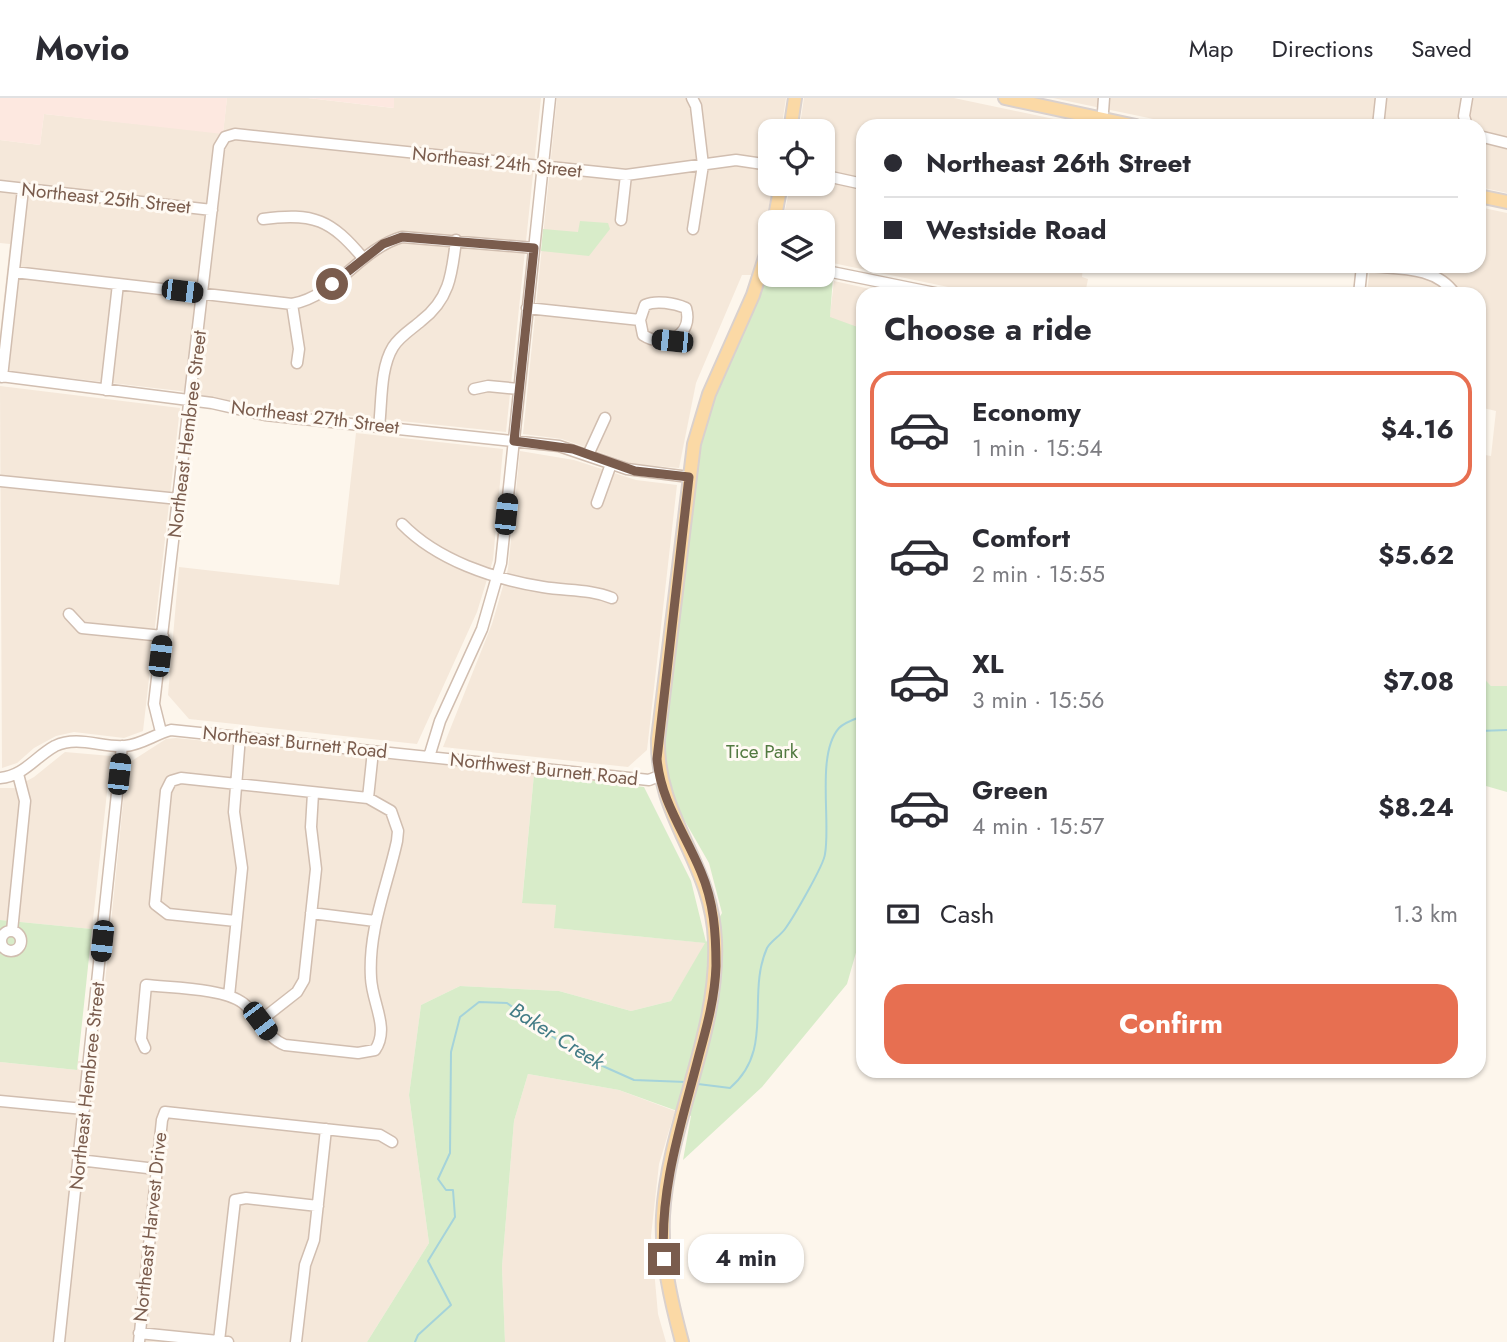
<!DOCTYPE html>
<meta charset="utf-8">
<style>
:root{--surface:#fff;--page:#f7f7f7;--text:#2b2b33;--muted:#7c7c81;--line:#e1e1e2;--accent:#e76f51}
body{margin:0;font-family:Jost,sans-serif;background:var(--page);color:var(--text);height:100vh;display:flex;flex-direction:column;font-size:26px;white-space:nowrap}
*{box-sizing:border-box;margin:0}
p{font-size:23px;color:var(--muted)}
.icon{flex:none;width:38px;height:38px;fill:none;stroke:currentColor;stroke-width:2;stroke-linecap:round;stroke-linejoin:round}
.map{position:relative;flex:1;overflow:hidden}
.panel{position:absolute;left:856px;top:189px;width:630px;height:791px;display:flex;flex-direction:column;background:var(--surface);border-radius:21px;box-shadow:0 2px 5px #0004}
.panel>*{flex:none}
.hud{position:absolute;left:856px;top:21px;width:630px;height:154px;border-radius:21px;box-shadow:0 2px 5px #0004;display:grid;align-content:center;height:154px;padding:0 28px;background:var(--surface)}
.tools{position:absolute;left:758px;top:21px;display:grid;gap:14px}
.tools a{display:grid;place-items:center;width:77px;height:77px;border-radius:14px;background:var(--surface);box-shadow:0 2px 5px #0004;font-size:35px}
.end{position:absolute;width:32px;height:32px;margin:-16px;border:9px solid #7a5c4d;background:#fff;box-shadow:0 0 0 4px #fff}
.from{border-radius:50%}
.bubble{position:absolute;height:49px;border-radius:21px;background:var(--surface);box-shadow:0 2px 5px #0004;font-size:23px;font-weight:700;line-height:49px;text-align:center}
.car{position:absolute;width:21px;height:42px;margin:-21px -10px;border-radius:9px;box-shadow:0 0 5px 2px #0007;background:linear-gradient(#222 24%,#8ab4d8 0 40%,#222 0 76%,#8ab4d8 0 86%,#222 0)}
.hud b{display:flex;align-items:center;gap:24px;height:66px;font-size:26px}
.hud b+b{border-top:2px solid var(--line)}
.hud i{width:18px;height:18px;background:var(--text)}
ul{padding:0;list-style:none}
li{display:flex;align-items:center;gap:21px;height:116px;margin:0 14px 10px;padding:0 14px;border:4px solid transparent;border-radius:21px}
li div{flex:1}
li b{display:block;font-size:26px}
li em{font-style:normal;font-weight:700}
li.selected{border-color:var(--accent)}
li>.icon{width:63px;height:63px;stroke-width:1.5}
h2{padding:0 28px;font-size:32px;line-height:84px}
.pay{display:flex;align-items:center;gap:18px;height:77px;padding:0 28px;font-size:26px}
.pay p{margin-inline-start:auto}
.action{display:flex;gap:14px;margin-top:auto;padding:14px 28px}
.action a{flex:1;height:80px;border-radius:21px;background:var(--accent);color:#fff;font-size:28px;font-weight:700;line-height:80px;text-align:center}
header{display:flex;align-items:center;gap:42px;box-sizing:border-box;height:98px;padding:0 35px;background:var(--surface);border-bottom:2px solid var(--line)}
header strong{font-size:33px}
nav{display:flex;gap:38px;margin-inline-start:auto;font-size:24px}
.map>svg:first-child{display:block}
.residential{fill:#f5e8da}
.commercial{fill:#fde8e0}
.green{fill:#d8ecc9}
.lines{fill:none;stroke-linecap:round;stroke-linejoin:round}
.stream{stroke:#a5d3da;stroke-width:2}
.minor-casing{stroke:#d1beb0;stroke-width:13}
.major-casing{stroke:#dad1cd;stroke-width:16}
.minor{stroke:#fff;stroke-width:10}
.major{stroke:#fbd9a5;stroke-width:12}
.route{stroke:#7a5c4d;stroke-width:9}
.labels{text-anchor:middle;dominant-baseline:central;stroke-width:6;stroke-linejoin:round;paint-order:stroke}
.street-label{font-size:19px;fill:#7a5c4d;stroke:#fffaf3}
.park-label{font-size:19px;fill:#537a41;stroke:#fffaf3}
.water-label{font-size:21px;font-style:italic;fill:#437c86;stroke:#fffaf3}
</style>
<header>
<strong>Movio</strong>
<nav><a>Map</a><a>Directions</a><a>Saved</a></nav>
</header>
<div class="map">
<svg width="1507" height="1244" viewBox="0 0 1507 1244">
<rect width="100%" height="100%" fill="#fdf6ec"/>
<path class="residential" d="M227,0H308L393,10L394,0H541L506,334L257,308L180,293L0,272V236L10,146L0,145V42L40,47L44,16L223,35Z
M557,0H786L781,33H770V86H774L753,177H742L696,285L679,370L633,366L562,341L523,336Z
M804,0H954L1087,28H863V168H1083L1082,179L1088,181L1085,196H982L823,163L822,124H782L791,86H822V33H799Z
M1053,0H1507V95L1479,89V28H1187Z
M1479,109L1507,115V588H1491L1479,575V356L1491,358L1496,313L1479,309V196H1367L1370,168H1479Z
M834,183L893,196H863V231L829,225Z
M0,288L180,310L143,633L124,640L74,634L56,638L34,650L17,665L2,670Z
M356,335L503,351L493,462L477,514L417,646L189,621L168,597L179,469L339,487Z
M520,353L574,362L636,382L677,387L647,652L628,669L443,649L492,526L508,471Z
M176,640L534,676L522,804L556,807L555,830L706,845L671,903L631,913L559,893L460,888L421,907L409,997L429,1145L367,1244H0V964L77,972L78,963L97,964L127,666L166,641Z
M65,654L111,658L92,831L0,822V690H14L34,679Z
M528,976L619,992L675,1013L659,1066L651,1138L658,1216L666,1244H505L502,1169L514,1023Z"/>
<path class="commercial" d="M0,0H227L223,36L44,16L40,47L0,42Z
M308,0H394V10Z"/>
<path class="green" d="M580,123L608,125L610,131L589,158L541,153L543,131L578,134Z
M770,161V177L833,179L830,219L863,231V830L847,886L762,989L683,1062L691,1018L619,992L528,976L514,1023L502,1169L505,1244H367L429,1145L409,997L421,907L460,888L559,893L631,913L671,903L705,845L554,830L556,807L522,805L534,676L644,689L691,783L706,844L722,815L709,765L659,678L704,309Z
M1479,575L1491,588H1507V694L1479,686Z
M0,822L92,831L77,972L0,964Z"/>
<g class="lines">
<path class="stream" d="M1479,633L1507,632
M698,986L730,990C775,952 746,897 767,850C771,843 780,838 785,831C793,820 824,767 825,756C831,723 816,656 839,630C845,624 855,621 863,618
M415,1244L418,1237L451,1207L428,1163L455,1119L453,1092H446L438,1081L450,1055L451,954L460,919L479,904L507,905L578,957L634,982L686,984"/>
<g class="minor-casing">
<path id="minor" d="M692,0L696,8L703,67L693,131
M1467,0L1464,18L1467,28
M1102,28L1104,0
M1378,28L1381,0
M1479,38L1507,45
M822,77L863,86
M0,88L212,112
M263,121C314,114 331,122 363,160
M621,122L626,77
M1369,168C1399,171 1436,168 1455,196
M822,172L940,196
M14,174L292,206C336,198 360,151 402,139L534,150
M1359,196L1362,168
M292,206L299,251L297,265
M527,210L640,222L643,237C664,251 694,238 686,210C674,205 656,202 645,207L640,222
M0,278L212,305L265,317L559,348L627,371L689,379
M2,279L23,91
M474,291L488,288L519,291
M106,292L118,186
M379,329C382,304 380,270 393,249C400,238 412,231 421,223C450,201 452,175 456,142
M588,357L605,320
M0,383L179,401
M597,405L611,366
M402,426C437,462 493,481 543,489C567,493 590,491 612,500
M69,516L82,530L163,538
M161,634L154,606L219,49L225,39L235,36L626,77L736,62L770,67
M429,659L440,623L482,531L501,465L550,0
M0,680C24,678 35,659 55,648C78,637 102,650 125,648C141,647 155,636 171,632L649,682L659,678
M368,700L373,653
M311,815L375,823
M12,833L25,703L18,676
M1 843a10 10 0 1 1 20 0a10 10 0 1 1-20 0Z
M229,898L242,770L234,714L240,638
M260,923L297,894L304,882L316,771L311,729L313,695
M145,950L141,941L146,887C170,890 224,890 243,905C258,917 266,940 285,947L358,955L375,952C390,930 372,905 371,880C368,832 387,789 397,743L398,733L391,713L368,700L181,680L171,683L166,693L155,806L168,816L236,823
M0,1003L84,1011
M79,1062L156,1071
M139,1235L228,1244
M219,1243L235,1102L246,1100L318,1108
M59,1244L122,648
M139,1244L162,1022L165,1014L380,1037L392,1044
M296,1244L305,1167L314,1142L326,1031"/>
</g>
<g class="major-casing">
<path id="major" d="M1005,0L1136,28
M790,33L795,0
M1479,98L1507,104
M774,124L781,86
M682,1244C671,1203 661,1161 663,1118C668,1024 719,938 715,843C712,764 656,720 658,641L694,346L709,296L753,197L770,144"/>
</g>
<use href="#minor" class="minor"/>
<use href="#major" class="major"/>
</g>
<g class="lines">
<path class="route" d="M332,186L383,146L402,139L534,150L514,343L573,351L635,373L689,379L657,661C661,704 685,735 701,774C714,804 716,836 716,868C715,899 707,928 699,957C682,1024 659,1091 664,1161"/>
</g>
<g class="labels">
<g class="street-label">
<text transform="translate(497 64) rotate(6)">Northeast 24th Street</text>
<text transform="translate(106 100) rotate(6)">Northeast 25th Street</text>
<text transform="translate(315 319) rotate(7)">Northeast 27th Street</text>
<text transform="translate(187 336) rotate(-83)">Northeast Hembree Street</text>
<text transform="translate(295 644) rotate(6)">Northeast Burnett Road</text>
<text transform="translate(544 671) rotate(6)">Northwest Burnett Road</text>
<text transform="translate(87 988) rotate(-84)">Northeast Hembree Street</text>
<text transform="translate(150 1129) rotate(-84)">Northeast Harvest Drive</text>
</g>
<g class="park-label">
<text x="762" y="653">Tice Park</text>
</g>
<g class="water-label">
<text transform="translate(557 938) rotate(32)">Baker Creek</text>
</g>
</g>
</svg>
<div class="tools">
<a><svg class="icon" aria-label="locate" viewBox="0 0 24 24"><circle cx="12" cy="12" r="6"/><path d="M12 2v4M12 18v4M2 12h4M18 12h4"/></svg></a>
<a><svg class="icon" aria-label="layers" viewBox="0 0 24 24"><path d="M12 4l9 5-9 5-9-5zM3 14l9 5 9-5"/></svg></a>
</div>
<i class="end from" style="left:332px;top:186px"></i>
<i class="end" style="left:664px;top:1161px"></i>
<div class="bubble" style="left:688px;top:1136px;width:116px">4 min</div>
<i class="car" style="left:182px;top:193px;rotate:97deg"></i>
<i class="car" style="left:672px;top:243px;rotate:276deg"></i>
<i class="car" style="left:506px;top:416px;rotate:6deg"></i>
<i class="car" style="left:160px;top:558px;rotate:7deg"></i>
<i class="car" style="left:119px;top:676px;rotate:6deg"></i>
<i class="car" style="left:102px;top:843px;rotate:186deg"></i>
<i class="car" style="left:260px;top:923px;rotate:143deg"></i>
<div class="hud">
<b><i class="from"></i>Northeast 26th Street</b>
<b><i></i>Westside Road</b>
</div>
<section class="panel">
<h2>Choose a ride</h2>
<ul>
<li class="selected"><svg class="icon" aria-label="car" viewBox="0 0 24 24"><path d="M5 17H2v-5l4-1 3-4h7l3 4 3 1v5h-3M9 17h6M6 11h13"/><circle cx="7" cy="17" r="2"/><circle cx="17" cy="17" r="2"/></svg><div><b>Economy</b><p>1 min · 15:54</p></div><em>$4.16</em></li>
<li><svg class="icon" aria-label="car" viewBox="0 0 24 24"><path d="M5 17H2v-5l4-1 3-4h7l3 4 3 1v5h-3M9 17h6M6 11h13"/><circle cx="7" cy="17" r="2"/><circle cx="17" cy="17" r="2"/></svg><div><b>Comfort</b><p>2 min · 15:55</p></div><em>$5.62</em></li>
<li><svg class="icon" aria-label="car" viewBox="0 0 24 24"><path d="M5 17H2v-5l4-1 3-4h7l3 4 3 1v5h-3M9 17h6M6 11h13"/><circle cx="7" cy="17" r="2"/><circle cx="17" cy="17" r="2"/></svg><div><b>XL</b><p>3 min · 15:56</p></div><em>$7.08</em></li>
<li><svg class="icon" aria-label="car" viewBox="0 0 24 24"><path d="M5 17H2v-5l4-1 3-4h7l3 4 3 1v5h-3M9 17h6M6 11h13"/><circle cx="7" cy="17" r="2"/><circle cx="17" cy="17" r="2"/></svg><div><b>Green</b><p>4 min · 15:57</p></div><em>$8.24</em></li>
</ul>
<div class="pay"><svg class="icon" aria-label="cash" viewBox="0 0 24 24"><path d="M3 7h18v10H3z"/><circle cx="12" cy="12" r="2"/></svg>Cash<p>1.3 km</p></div>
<div class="action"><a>Confirm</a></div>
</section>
</div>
